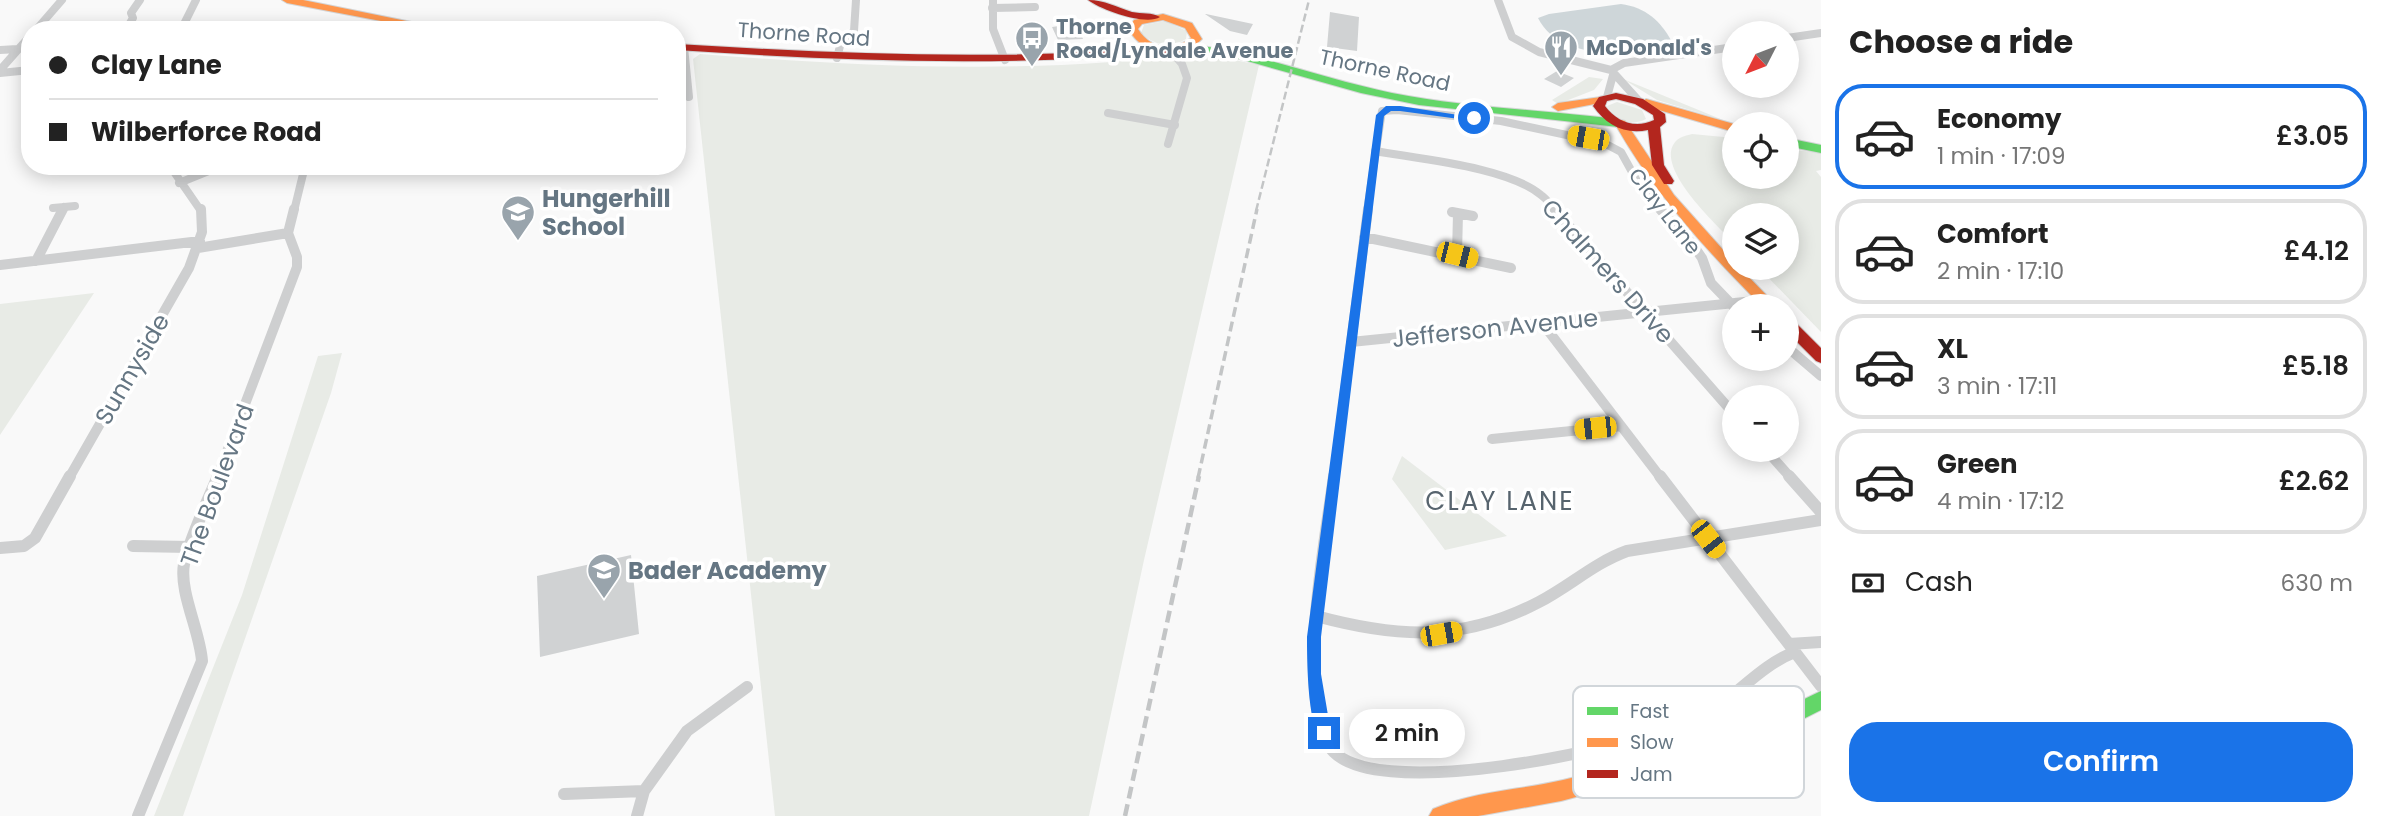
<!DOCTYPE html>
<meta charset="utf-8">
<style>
:root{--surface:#fff;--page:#f2f2f2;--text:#222;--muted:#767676;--line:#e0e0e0;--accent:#1a73e8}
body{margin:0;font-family:Poppins,sans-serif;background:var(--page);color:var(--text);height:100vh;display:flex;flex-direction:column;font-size:26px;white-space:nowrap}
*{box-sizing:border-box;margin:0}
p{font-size:23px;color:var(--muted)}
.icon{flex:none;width:38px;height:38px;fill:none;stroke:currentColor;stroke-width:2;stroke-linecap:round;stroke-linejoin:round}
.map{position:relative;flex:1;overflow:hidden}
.drawer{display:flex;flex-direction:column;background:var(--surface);width:560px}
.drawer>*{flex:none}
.banner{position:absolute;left:21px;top:21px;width:665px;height:154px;border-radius:28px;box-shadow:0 4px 18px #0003;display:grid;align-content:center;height:154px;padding:0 28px;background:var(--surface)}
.needle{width:46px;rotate:228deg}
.tools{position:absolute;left:1722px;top:21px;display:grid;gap:14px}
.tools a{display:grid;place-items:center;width:77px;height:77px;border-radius:50%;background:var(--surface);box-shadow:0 4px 18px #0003;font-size:35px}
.end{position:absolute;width:32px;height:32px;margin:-16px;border:9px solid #1a73e8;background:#fff;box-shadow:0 0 0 4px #fff}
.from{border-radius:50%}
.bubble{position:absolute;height:49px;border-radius:24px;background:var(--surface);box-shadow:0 4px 18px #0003;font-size:23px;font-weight:600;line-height:49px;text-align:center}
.car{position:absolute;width:21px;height:42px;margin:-21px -10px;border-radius:9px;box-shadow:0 0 5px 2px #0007;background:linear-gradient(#f5c518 24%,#345 0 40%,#f5c518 0 76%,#345 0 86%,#f5c518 0)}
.banner b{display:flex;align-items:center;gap:24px;height:66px;font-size:26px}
.banner b+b{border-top:2px solid var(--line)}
.banner i{width:18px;height:18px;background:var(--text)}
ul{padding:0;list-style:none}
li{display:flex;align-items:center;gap:21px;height:105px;margin:0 14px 10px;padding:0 14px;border:4px solid var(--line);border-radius:28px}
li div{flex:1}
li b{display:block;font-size:26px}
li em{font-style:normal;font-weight:600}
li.selected{border-color:var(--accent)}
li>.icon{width:63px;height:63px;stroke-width:1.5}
h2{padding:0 28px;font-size:32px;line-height:84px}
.pay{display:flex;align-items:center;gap:18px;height:77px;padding:0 28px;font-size:26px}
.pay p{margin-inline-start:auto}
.cta{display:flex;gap:14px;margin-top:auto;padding:14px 28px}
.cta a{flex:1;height:80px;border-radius:28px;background:var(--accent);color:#fff;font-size:28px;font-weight:600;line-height:80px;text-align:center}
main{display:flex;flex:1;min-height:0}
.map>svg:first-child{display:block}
.green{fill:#e8ebe6}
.water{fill:#ced6d9}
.building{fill:#d0d2d3}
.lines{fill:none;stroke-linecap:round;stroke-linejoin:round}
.fast-casing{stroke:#d5d6d7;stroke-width:2}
.slow-casing{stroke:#d5d6d7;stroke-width:2}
.jam-casing{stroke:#d5d6d7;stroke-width:2}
.street-far2{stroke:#cecfd0;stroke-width:8}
.street-far1{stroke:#cecfd0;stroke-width:10}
.street{stroke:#cecfd0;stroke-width:12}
.fast{fill:#63d668;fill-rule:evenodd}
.slow{fill:#ff974d;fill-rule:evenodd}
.jam{fill:#b3261e;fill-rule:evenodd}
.rail-far2{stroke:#c3c5c6;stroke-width:2.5;stroke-dasharray:8 3.5;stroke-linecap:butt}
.rail-far1{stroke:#c3c5c6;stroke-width:3.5;stroke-dasharray:10 5;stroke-linecap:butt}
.rail{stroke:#c3c5c6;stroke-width:4.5;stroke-dasharray:12 6;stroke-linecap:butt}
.route{fill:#1a73e8}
.labels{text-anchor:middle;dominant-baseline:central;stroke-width:7;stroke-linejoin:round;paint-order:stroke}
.far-poi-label{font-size:21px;font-weight:bold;fill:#657683;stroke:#fff;text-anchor:start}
.far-street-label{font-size:21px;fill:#657683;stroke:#fff}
.poi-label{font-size:24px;font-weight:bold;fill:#657683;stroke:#fff;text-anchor:start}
.street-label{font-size:24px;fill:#657683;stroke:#fff}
.neighbourhood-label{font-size:26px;letter-spacing:2px;fill:#57646e;stroke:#fff}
.key{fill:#fff;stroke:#d1d6da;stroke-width:2}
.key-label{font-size:19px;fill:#657683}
</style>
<main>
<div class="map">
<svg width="1821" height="816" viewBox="0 0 1821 816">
<rect width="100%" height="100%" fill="#f9f9f9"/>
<path class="green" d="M1165,21L1187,31L1186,39C1170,49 1154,45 1141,33L1144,25Z
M1200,53L1259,65L1144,560L1089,816H775L693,59L700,54C869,67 1032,75 1200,53Z
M1589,77L1603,79L1594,90L1558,104L1552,100Z
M1623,79L1723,120L1657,100Z
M1617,102L1642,110L1646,119C1630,127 1616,119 1607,106Z
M1692,134L1734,138V177H1787V149L1821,153V170L1816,171L1821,177V332L1759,268H1787V215H1734V243C1719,227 1650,165 1677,140C1680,137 1688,135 1692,134Z
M94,293L0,435V304Z
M342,353L331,393L183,816H154L242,595L318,356Z
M1402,456L1507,536L1445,550L1392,479Z"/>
<path class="water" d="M1621,4C1645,7 1661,21 1672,42C1635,58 1559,61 1538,18L1549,14Z"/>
<path class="building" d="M1330,12L1359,17L1357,51L1327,47Z
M1205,14H1206L1253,24L1247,35L1230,31Z
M1073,24L1077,25L1083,39L1058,40L1052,27Z
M1557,71L1574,78L1561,87L1544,79Z
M631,555L639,634L540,657L537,576Z"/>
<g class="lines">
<g class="fast-casing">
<path id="fast" d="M1189,44C1259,53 1324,79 1392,93C1457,106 1524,109 1590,116L1618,119L1624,123L1618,127L1419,105L1361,93L1240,59L1185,49L1184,47Z
M1787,138L1821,145V153L1787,146Z
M1821,691V710L1746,748L1739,751L1732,748L1729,741L1732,734Z"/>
</g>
<g class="slow-casing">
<path id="slow" d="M282,0H303L451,30H428L287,3Z
M1163,14L1192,23L1202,39C1179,62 1144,56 1128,29L1134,20ZM1163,20L1185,28L1191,38C1172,51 1151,50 1138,29L1142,24Z
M1601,97L1607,100L1605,102L1558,111L1552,107L1558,103Z
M1646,99L1734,124V132L1642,105L1640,103Z
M1621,120L1625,121L1674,195L1734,262V268H1740L1777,306H1762C1706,250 1654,193 1615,124Z
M1739,731L1746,734L1749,741L1746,748L1726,757L1561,801L1478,816H1429L1433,809C1474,791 1520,790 1563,780C1617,767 1671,752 1724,737Z"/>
</g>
<g class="jam-casing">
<path id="jam" d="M1088,0C1105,0 1116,7 1132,12C1142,14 1152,12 1160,17C1146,26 1101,10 1088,0Z
M677,44C841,54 1003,61 1167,47L1172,50L1167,53C1003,67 841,61 677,50Z
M1616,93L1643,99L1665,114L1666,122L1660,127L1664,165L1674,181L1672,184H1664L1652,165L1648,130C1625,135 1606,125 1593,106L1599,97ZM1616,99L1635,104L1653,115L1654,120C1635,129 1617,122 1605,106L1607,101Z
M1787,318L1792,319L1821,348V363L1816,361L1787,332Z"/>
</g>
<path class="street-far2" d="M993,0V29L1005,60
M1498,0L1512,37L1539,52L1611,70L1638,100
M992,8L1035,7
M127,28L133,18L131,13L140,0
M36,30L62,0
M181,30L196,0
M1787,38L1821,33
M684,47L689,97
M0,50L18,49
M837,58L841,42L854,31L856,0
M0,70L30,36
M1611,70L1624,63L1734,47
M0,73L30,70
M1607,97L1613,75
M1108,113L1175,125
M1168,144L1187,78L1182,64L1170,50
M1375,151C1419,159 1508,167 1541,195C1547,199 1551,206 1556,211
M170,166L201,211
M179,183L221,166
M53,208L75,206
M62,211L64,207
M294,211L305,166
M1367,211L1382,111L1397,110L1501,121L1604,143L1621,152L1637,181L1661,211"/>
<path class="street-far1" d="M1554,209L1734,414
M1660,209L1693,245L1702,258L1711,283L1734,307
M1452,212L1473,216
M288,233L294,209
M1364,237L1511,268
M198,248L288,233L297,257V267L217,478
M1457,255L1458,213
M36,261L63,209
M0,265L200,241
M1543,324L1661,478
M1351,342L1764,300
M1787,347L1821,376
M1492,439L1621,426
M1766,450L1791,478
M69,478L189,268L202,232L201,209
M1334,478L1368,209"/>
<path class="street" d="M1334,476C1325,543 1297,684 1328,744C1361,809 1638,746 1695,720C1732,703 1756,667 1795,652
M1660,476L1821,686
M1789,476L1821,512
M133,546L190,547
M0,548L24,546L35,538L70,476
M1316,616C1397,638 1463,642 1539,602C1570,586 1594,563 1627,551L1821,520
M1789,644L1821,642
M564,794L644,791
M138,816L202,661C200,631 179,592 184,564C189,540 208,500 218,476
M637,816L644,791L687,731L747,687"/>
<use href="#fast" class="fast"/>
<use href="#slow" class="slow"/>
<use href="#jam" class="jam"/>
<path class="rail-far2" d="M1256,211L1309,0"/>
<path class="rail-far1" d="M1198,478L1257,209"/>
<path class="rail" d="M1125,816L1199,476"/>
</g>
<path class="route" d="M1386,106H1400L1478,118L1474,121L1400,111H1391L1384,116L1321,637V674L1331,733L1324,741C1307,734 1307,655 1307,637L1376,115Z"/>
<defs>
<g id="bus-pin" transform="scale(1.75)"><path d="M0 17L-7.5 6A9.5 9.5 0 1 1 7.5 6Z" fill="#99a4ac" stroke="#fff"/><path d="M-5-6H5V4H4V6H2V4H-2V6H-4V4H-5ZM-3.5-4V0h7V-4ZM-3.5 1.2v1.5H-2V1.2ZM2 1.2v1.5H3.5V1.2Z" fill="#fff"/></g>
<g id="restaurant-pin" transform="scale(1.75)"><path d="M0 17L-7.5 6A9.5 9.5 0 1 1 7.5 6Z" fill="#99a4ac" stroke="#fff"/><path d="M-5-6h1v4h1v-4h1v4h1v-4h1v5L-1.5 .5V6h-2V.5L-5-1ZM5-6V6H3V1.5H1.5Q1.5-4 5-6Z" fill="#fff"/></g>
<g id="school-pin" transform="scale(1.75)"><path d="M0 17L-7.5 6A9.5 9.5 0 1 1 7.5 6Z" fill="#99a4ac" stroke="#fff"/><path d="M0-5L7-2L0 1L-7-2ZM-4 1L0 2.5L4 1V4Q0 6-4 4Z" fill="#fff"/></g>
</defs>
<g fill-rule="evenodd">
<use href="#bus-pin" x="1032" y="38"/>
<use href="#restaurant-pin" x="1561" y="47"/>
<use href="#school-pin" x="518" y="212"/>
<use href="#school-pin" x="604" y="570"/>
</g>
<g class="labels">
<g class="far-poi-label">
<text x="1056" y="26">Thorne<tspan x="1056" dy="24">Road/Lyndale Avenue</tspan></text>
<text x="1586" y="47">McDonald's</text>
</g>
<g class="far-street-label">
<text transform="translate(804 34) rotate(4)">Thorne Road</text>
<text transform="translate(1385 70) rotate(12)">Thorne Road</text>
<text transform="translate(1665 211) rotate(52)">Clay Lane</text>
</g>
<g class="poi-label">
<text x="542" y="198">Hungerhill<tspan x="542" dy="28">School</tspan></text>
<text x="628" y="570">Bader Academy</text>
</g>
<g class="street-label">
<text transform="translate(1608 271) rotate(48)">Chalmers Drive</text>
<text transform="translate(1495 328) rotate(-6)">Jefferson Avenue</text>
<text transform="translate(132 369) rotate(-60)">Sunnyside</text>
<text transform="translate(217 485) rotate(-70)">The Boulevard</text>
</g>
<g class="neighbourhood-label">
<text x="1500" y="501">CLAY LANE</text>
</g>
</g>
<rect x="1573" y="686" width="231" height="112" rx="10" class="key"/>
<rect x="1587" y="707" width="31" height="8" fill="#63d668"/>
<rect x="1587" y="738" width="31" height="9" fill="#ff974d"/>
<rect x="1587" y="770" width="31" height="8" fill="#b3261e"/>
<g class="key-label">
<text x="1630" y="718">Fast</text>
<text x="1630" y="749">Slow</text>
<text x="1630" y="781">Jam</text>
</g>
</svg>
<div class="tools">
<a><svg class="needle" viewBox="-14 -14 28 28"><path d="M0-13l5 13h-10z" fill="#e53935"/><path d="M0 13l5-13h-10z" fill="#767676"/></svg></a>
<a><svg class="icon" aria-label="locate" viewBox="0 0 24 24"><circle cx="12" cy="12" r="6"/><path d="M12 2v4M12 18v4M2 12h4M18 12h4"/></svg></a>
<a><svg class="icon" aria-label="layers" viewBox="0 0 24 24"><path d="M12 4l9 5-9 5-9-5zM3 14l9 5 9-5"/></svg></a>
<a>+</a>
<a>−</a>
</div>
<i class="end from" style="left:1474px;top:118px"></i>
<i class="end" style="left:1324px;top:733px"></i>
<div class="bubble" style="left:1349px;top:709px;width:116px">2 min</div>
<i class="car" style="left:1588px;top:138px;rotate:280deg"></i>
<i class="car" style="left:1457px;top:255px;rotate:104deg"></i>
<i class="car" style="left:1595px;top:428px;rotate:264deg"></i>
<i class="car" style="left:1708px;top:539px;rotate:142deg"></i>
<i class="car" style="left:1441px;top:634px;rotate:80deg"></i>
<div class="banner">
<b><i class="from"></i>Clay Lane</b>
<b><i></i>Wilberforce Road</b>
</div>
</div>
<section class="drawer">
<h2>Choose a ride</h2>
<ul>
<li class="selected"><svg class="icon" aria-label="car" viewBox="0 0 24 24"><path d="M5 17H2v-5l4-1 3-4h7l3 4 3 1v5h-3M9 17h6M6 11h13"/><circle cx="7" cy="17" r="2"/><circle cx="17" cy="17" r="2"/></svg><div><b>Economy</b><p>1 min · 17:09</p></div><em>£3.05</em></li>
<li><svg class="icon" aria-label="car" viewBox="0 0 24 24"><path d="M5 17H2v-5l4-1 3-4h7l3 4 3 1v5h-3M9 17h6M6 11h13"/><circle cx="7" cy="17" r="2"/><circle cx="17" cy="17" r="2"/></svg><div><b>Comfort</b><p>2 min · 17:10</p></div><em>£4.12</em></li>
<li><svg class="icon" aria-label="car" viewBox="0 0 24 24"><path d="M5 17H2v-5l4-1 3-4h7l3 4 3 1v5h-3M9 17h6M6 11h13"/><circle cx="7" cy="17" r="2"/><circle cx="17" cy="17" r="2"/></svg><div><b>XL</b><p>3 min · 17:11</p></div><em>£5.18</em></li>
<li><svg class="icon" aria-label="car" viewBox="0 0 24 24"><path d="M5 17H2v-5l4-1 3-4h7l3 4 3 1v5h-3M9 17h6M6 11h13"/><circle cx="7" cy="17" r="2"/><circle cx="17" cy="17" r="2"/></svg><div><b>Green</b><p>4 min · 17:12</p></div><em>£2.62</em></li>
</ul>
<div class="pay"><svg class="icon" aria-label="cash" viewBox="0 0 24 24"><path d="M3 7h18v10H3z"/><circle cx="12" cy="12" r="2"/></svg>Cash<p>630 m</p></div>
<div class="cta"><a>Confirm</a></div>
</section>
</main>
